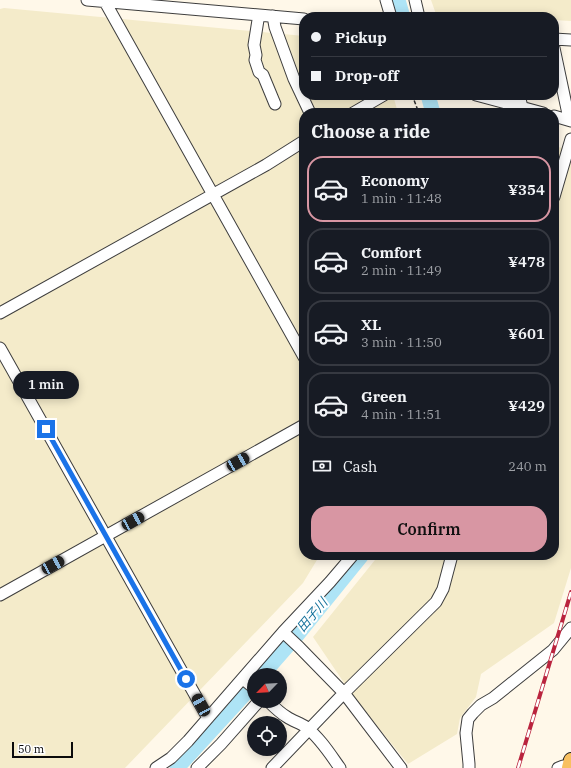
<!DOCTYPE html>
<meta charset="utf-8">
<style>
:root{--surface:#171b24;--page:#20242c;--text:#f1f3f6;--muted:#9ea1a6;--line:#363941;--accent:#d896a3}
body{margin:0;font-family:"IBM Plex Serif","Noto Sans JP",serif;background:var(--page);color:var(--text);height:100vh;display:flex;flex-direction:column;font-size:15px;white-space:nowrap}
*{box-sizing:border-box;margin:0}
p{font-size:13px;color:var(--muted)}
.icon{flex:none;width:22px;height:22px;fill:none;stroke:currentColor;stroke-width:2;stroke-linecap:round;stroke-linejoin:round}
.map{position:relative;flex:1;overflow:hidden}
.panel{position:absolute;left:299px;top:108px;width:260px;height:452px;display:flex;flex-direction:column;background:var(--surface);border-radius:16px;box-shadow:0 2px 10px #0003}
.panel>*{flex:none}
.hud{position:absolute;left:299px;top:12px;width:260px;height:88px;border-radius:16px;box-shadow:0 2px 10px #0003;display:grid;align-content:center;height:88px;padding:0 12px;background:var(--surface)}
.needle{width:26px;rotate:245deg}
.tools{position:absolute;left:247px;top:668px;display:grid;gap:8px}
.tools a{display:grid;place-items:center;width:40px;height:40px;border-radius:50%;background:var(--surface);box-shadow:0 2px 10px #0003;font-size:20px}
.scale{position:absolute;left:12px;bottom:10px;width:61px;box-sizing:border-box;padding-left:4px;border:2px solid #0b0b0b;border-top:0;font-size:11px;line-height:14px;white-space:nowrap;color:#0b0b0b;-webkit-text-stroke:3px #fff;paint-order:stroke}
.end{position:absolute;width:18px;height:18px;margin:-9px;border:5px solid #1a73e8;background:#fff;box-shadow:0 0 0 2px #fff}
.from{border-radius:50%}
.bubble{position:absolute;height:28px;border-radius:14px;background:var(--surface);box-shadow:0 2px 10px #0003;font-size:13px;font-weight:600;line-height:28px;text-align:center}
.car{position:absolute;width:12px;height:24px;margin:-12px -6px;border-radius:5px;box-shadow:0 0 3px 1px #0007;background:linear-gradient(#222 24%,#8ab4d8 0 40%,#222 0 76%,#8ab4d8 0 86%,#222 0)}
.hud b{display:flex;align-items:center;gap:14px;height:38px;font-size:15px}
.hud b+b{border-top:1px solid var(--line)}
.hud i{width:10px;height:10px;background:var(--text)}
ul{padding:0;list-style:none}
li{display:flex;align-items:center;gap:12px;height:66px;margin:0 8px 6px;padding:0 4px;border:2px solid var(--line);border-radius:16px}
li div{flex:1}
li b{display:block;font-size:15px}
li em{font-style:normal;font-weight:600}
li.active{border-color:var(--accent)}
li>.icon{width:36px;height:36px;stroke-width:1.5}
h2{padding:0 12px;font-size:18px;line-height:48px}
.pay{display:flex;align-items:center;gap:10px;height:44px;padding:0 12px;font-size:15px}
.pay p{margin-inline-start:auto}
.action{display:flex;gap:8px;margin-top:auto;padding:8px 12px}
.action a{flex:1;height:46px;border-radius:16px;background:var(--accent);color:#111;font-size:16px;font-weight:600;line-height:46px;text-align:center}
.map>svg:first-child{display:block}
.farmland{fill:#f4ebca}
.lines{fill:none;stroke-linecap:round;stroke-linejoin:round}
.river{stroke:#aee4f6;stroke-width:15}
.minor-casing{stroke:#3e3e3e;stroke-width:13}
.major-casing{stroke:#1c1c1c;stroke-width:16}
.path{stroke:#2d2d2d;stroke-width:1.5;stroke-dasharray:4 2;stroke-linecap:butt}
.minor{stroke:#fff;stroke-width:11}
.major{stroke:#f8c060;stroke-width:14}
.rail-casing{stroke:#ba243e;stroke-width:4}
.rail{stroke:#fff;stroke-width:2.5;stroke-dasharray:8;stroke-linecap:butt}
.route{stroke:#1a73e8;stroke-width:5}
.labels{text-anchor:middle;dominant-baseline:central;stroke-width:4;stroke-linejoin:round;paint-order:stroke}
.water-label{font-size:13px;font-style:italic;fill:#16729c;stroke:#fff}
</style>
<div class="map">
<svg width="571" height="768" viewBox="0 0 571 768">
<rect width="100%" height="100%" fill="#fff8e9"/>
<path class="farmland" d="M431,0H571V21L554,20V17H437Z
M4,8L304,36V95H393L398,113H304V555H320L303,583L125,768H0V9Z
M554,146L571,150V568L554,623L481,674L476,697L460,718L457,734L408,764L353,696L313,637L379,555H554Z"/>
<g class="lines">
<path class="river" d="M398,0L403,17
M428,95L433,113
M262,675L298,634L362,555
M177,768L254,684"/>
<g class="minor-casing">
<path id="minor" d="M87,0L304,19
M104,0L304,357
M386,0L391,17
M415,0L419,17
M257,15L258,20L254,45L256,55L255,60L259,72L263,75L275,104
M273,16L275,27L294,79L310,113
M554,39L571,40
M554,48L568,114L571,121
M476,95L543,113
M519,95L522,107
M353,113L384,95
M554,116L571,121
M554,197L571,139
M0,313L266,165L304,141
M0,348L208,718
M0,595L304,425
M283,632L299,647L344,693L401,768
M243,679L254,688
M268,701C274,707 280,713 287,717C293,721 300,723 306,727C320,738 330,754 340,768
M156,768L171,758L188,741L283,632L330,582L353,555
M197,768L221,744L259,701
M272,768L344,693L436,602L443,589L452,555
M469,768V764L466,733L468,719L473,713L481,705L493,698L553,650L571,628
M558,768L563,766H570"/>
</g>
<g class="major-casing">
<path id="major" d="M569,768L571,760"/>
</g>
<path class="path" d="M412,95L419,113"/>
<use href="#minor" class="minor"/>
<use href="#major" class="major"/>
<g class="rail-casing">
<path id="rail" d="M518,768L571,592"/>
</g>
<use href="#rail" class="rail"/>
</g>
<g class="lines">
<path class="route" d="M46,429L186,679"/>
</g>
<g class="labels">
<g class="water-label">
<text transform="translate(312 615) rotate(-50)">田子川</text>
</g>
</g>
</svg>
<div class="tools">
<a><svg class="needle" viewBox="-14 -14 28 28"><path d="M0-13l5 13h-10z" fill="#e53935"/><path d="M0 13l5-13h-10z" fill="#9ea1a6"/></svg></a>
<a><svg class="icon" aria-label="locate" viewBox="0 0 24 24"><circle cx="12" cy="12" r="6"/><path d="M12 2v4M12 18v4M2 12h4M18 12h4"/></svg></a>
</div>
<div class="scale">50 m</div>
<i class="end from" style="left:186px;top:679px"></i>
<i class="end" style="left:46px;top:429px"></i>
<div class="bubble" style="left:13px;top:371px;width:66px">1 min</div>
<i class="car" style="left:238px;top:462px;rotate:60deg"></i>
<i class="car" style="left:133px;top:521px;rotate:61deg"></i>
<i class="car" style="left:53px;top:565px;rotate:61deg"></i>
<i class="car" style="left:201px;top:705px;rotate:331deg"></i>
<div class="hud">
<b><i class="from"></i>Pickup</b>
<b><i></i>Drop-off</b>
</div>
<section class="panel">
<h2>Choose a ride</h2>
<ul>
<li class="active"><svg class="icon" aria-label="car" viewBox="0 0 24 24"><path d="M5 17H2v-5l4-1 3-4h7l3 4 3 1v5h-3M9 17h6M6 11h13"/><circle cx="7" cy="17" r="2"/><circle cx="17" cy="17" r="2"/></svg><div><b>Economy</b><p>1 min · 11:48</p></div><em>¥354</em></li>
<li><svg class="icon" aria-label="car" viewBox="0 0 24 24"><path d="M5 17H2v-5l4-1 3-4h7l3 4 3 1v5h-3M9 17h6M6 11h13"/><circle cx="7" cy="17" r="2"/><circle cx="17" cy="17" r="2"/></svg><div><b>Comfort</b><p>2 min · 11:49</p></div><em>¥478</em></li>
<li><svg class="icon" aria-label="car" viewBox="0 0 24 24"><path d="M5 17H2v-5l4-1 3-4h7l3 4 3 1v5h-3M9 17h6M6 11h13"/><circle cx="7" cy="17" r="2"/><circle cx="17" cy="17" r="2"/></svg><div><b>XL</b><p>3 min · 11:50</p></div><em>¥601</em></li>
<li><svg class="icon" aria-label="car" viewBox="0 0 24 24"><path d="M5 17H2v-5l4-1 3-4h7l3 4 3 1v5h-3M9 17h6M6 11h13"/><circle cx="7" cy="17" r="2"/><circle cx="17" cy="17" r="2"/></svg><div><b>Green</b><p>4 min · 11:51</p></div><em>¥429</em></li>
</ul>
<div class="pay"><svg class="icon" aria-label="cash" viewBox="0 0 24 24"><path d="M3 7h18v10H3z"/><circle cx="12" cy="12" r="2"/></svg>Cash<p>240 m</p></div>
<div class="action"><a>Confirm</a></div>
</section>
</div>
